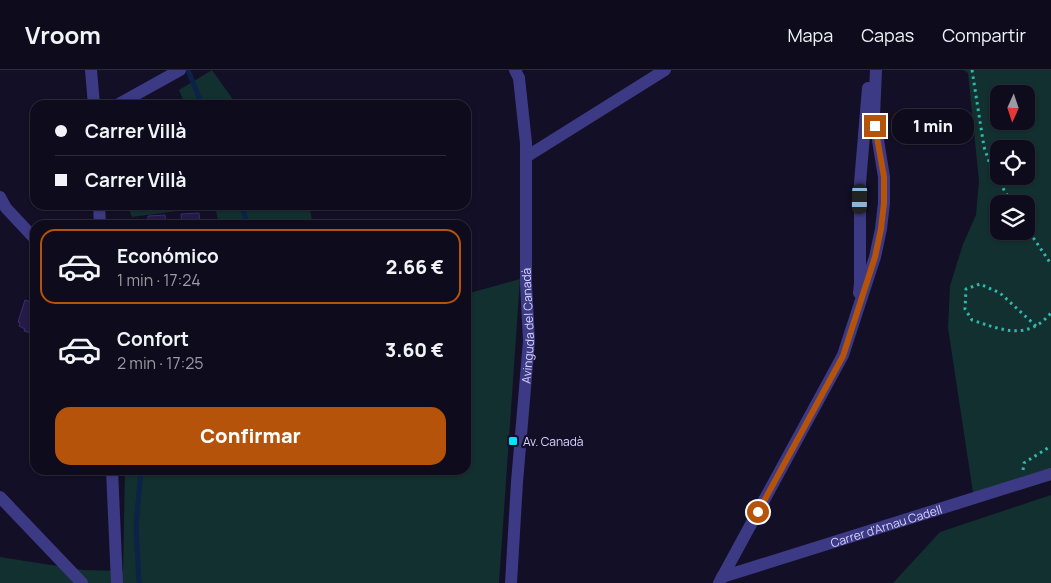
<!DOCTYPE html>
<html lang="es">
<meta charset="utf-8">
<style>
:root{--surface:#0e0b1c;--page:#1c1929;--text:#f1f3f6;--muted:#9b9ba3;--line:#2e2b3b;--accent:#b45309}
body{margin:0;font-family:Manrope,sans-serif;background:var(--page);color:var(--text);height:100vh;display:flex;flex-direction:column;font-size:19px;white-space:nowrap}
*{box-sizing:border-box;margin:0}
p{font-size:16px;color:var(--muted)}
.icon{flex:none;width:28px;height:28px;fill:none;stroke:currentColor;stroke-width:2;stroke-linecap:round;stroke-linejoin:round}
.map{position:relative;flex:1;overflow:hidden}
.details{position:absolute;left:30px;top:150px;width:441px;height:255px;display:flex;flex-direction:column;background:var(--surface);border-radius:15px;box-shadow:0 1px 4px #0004,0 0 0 1px var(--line)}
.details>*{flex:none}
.hud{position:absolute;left:30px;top:30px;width:441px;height:110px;border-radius:15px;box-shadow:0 1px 4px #0004,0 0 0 1px var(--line);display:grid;align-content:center;height:110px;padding:0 25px;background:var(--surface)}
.needle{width:32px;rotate:183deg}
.controls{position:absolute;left:990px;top:15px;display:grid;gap:10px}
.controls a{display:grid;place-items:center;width:45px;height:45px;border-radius:10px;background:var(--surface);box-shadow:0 1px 4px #0004,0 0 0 1px var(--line);font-size:25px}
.end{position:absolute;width:22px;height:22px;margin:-11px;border:6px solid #b45309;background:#fff;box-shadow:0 0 0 2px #fff}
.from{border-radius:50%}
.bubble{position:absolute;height:35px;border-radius:15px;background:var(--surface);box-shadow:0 1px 4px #0004,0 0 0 1px var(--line);font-size:16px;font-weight:800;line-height:35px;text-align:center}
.car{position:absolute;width:15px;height:30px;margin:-15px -8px;border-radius:6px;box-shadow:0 0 4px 1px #0007;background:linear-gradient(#222 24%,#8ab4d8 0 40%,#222 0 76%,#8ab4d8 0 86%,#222 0)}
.hud b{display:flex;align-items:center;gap:18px;height:48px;font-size:19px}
.hud b+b{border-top:1px solid var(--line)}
.hud i{width:12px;height:12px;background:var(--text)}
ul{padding:9px 0 0;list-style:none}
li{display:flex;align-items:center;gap:15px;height:75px;margin:0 10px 8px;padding:0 15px;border:2px solid transparent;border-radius:15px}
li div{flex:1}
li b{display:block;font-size:19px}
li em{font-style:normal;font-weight:800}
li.current{border-color:var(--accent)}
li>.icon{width:45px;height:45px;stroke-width:1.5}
.primary-button{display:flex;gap:10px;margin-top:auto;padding:10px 25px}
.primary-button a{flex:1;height:58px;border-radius:15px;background:var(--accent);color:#fff;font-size:20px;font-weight:800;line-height:58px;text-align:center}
header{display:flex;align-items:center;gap:30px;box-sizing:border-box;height:70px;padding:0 25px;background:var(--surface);border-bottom:1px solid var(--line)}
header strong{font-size:24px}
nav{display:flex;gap:28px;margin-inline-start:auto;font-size:18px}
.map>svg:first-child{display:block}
.green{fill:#12302f;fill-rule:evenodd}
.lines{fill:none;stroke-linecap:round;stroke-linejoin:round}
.stream{stroke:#0c2248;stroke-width:5}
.building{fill:#241b47;stroke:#3b2d73}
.path{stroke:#2fb8b0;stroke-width:3;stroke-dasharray:2.5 4;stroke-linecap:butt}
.minor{stroke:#3d3a85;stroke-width:12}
.route{stroke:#b45309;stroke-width:6}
.poi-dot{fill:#00e5ff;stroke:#130f26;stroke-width:2}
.labels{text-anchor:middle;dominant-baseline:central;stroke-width:4.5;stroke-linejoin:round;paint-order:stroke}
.street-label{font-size:12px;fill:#d9d4ff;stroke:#130f26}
.poi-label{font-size:12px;fill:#d9d4ff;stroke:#130f26;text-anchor:start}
</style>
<header>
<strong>Vroom</strong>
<nav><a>Mapa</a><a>Capas</a><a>Compartir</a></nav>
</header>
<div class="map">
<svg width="1051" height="513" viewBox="0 0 1051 513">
<rect width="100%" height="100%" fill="#130f26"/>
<path class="green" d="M212,0L237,35H185L179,20Z
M963,0H1051V404L974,429L948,258L950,216L963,174L976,145L979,111L968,3ZM999,24H1026V51H999ZM999,79H1026V106H999ZM999,134H1026V161H999Z
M127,135H307L310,140L313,155H219L215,136L132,147Z
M520,209L499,513H0V487L83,500L123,501L125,400H466V224Z
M1051,425V513H893L940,462Z"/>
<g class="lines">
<path class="stream" d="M188,0L202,35
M241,135L248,155
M139,513L136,457L141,400"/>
</g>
<path class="building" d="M199,143L200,155H182L181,144Z
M165,145L166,155H148V146Z
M25,230L35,233V264L24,261L25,259L19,256L20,253L18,252Z"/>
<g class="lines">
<path class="path" d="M972,0L984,77L991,97L1012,134
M1026,157L1051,194
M1036,256L1000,223L980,214L966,219L965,239L972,250C1002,260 1027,271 1051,243
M1023,400L1024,393L1051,376"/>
<g class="minor">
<path d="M91,0L94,35"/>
<path d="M117,35L180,0"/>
<path d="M526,87L665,0"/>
<path d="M0,127L6,138L35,169"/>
<path d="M99,135L100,155"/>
<path d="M859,223L860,213V113L868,18"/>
<path d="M112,400L117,513"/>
<path d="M0,427L82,513"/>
<path id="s1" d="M722,507L1051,404"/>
<path id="s2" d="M511,513L517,412L529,271L526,213V73L519,8L515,0"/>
<path d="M719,513L843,285L875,187L881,159L884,133V107L874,46L876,0"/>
</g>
</g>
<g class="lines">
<path class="route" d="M758,442L843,286L875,187L881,159L884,133V107L875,56"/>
</g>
<rect class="poi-dot" x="508" y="366" width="10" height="10" rx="2.5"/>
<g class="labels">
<g class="street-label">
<text stroke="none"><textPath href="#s2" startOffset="258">Avinguda del Canadà</textPath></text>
<text stroke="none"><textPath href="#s1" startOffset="172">Carrer d'Arnau Cadell</textPath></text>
</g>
<g class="poi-label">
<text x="523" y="371">Av. Canadà</text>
</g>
</g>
</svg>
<div class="controls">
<a><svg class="needle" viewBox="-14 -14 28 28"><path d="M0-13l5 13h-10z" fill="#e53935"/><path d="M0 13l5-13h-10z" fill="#9b9ba3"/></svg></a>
<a><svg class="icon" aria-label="locate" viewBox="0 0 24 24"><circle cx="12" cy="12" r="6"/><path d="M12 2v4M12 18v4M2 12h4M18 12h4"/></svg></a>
<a><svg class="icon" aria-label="layers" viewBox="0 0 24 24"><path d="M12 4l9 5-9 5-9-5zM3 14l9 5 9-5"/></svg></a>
</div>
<i class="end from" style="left:758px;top:442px"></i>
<i class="end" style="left:875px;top:56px"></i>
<div class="bubble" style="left:892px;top:39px;width:82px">1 min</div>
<i class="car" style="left:860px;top:129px;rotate:181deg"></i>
<div class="hud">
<b><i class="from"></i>Carrer Villà</b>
<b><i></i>Carrer Villà</b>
</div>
<section class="details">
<ul>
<li class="current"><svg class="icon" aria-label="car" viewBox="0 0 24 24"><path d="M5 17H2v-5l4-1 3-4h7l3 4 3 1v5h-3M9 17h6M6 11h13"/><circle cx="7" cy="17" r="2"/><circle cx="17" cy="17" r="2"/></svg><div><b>Económico</b><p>1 min · 17:24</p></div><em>2.66 €</em></li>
<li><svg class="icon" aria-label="car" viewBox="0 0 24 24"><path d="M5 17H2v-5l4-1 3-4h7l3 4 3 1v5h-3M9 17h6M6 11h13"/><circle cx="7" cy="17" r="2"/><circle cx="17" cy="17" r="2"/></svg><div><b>Confort</b><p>2 min · 17:25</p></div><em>3.60 €</em></li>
</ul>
<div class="primary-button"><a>Confirmar</a></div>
</section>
</div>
